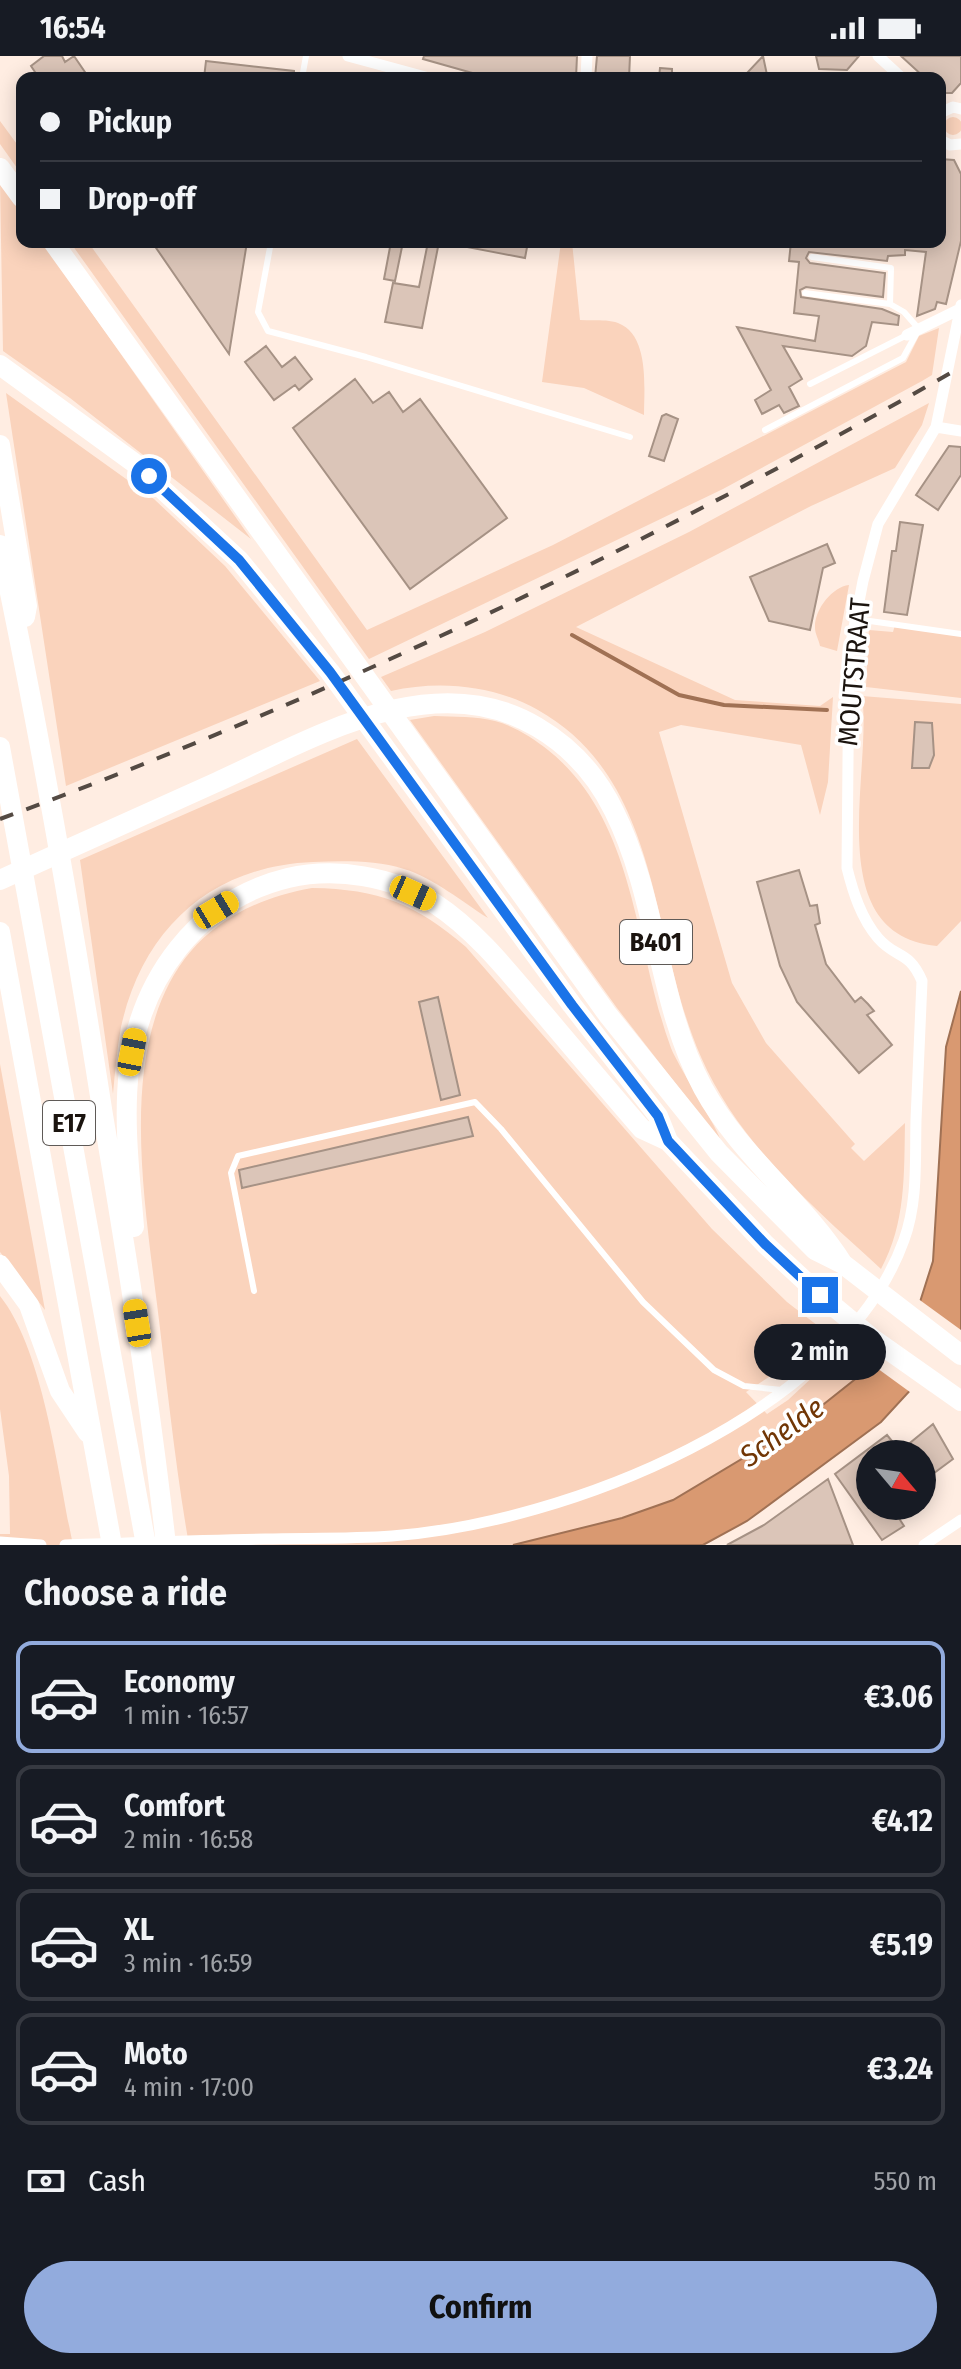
<!DOCTYPE html>
<meta charset="utf-8">
<style>
:root{--surface:#171b24;--page:#20242c;--text:#f1f3f6;--muted:#9ea1a6;--line:#363941;--accent:#92abdd}
body{margin:0;font-family:"Fira Sans Condensed",sans-serif;background:var(--page);color:var(--text);height:100vh;display:flex;flex-direction:column;font-size:30px;white-space:nowrap}
*{box-sizing:border-box;margin:0}
p{font-size:26px;color:var(--muted)}
.icon{flex:none;width:44px;height:44px;fill:none;stroke:currentColor;stroke-width:2;stroke-linecap:round;stroke-linejoin:round}
.map{position:relative;height:1489px;overflow:hidden}
.panel{display:flex;flex-direction:column;background:var(--surface);flex:1}
.panel>*{flex:none}
.hud{position:absolute;left:16px;top:16px;width:930px;height:176px;border-radius:16px;box-shadow:0 4px 20px #0003;display:grid;align-content:center;height:176px;padding:0 24px;background:var(--surface)}
.needle{width:52px;rotate:119deg}
.tools{position:absolute;left:856px;top:1384px;display:grid;gap:16px}
.tools a{display:grid;place-items:center;width:80px;height:80px;border-radius:50%;background:var(--surface);box-shadow:0 4px 20px #0003;font-size:40px}
.end{position:absolute;width:36px;height:36px;margin:-18px;border:10px solid #1a73e8;background:#fff;box-shadow:0 0 0 4px #fff}
.from{border-radius:50%}
.bubble{position:absolute;height:56px;border-radius:28px;background:var(--surface);box-shadow:0 4px 20px #0003;font-size:26px;font-weight:700;line-height:56px;text-align:center}
.car{position:absolute;width:24px;height:48px;margin:-24px -12px;border-radius:10px;box-shadow:0 0 6px 2px #0007;background:linear-gradient(#f5c518 24%,#345 0 40%,#f5c518 0 76%,#345 0 86%,#f5c518 0)}
.hud b{display:flex;align-items:center;gap:28px;height:76px;font-size:30px}
.hud b+b{border-top:2px solid var(--line)}
.hud i{width:20px;height:20px;background:var(--text)}
ul{padding:0;list-style:none}
li{display:flex;align-items:center;gap:24px;height:112px;margin:0 16px 12px;padding:0 8px;border:4px solid var(--line);border-radius:16px}
li div{flex:1}
li b{display:block;font-size:30px}
li em{font-style:normal;font-weight:700}
li.on{border-color:var(--accent)}
li>.icon{width:72px;height:72px;stroke-width:1.5}
h2{padding:0 24px;font-size:36px;line-height:96px}
.pay{display:flex;align-items:center;gap:20px;height:88px;padding:0 24px;font-size:30px}
.pay p{margin-inline-start:auto}
.button{display:flex;gap:16px;margin-top:auto;padding:16px 24px}
.button a{flex:1;height:92px;border-radius:48px;background:var(--accent);color:#111;font-size:32px;font-weight:700;line-height:92px;text-align:center}
.status{display:flex;justify-content:space-between;align-items:center;height:56px;padding:0 40px;background:var(--surface);direction:ltr}
.status svg{height:22px;fill:currentColor}
.map>svg:first-child{display:block}
.green{fill:#fad3bc}
.water{fill:#d99971;stroke:#a07154;stroke-width:2}
.pier{fill:#ffede2}
.lines{fill:none;stroke-linecap:round;stroke-linejoin:round}
.stream{stroke:#a07154;stroke-width:4}
.building{fill:#dbc5b8;stroke:#a69285;stroke-width:2}
.lane{stroke:#fff;stroke-width:6}
.street{stroke:#fff;stroke-width:11}
.highway{stroke:#fff;stroke-width:20}
.rail{stroke:#544a43;stroke-width:4;stroke-dasharray:14 14;stroke-linecap:butt}
.route{stroke:#1a73e8;stroke-width:10}
.labels{text-anchor:middle;dominant-baseline:central;stroke-width:7;stroke-linejoin:round;paint-order:stroke}
.shield{fill:#fff;stroke:#5f5a57;stroke-width:2}
.shield-label{font-size:26px;font-weight:bold;fill:#1b140f}
.street-label{font-size:28px;fill:#1b140f;stroke:#fff}
.water-label{font-size:30px;font-style:italic;fill:#713605;stroke:#fff}
</style>
<div class="status"><b>16:54</b><svg viewBox="0 0 49 12"><path d="M0 12V9h3v3zM5 12V6h3v6zM10 12V3h3v9zM15 12V0h3v12zM26 1h20v11H26zM47 4h2v5h-2z"/></svg></div>
<div class="map">
<svg width="961" height="1489" viewBox="0 0 961 1489">
<rect width="100%" height="100%" fill="#ffede2"/>
<path class="green" d="M944 70a9 9 0 1 1 18 0a9 9 0 1 1-18 0Z
M0,65L22,95V119L0,88Z
M0,127L22,158V186H42L251,483L70,342L3,295Z
M70,186H88L367,574L553,489L906,306L919,280L939,272L932,319L922,325L723,433L369,603Z
M561,186H572L580,264C592,265 607,263 618,267C650,279 644,333 644,359L584,332L542,326Z
M6,337L154,443L225,510L320,625L66,730Z
M929,347L922,369L895,412L811,450L576,571L735,644L820,650L833,641L828,726L820,759L801,689L681,669L659,676L732,927L766,987L855,1088L851,1092L864,1105L905,1067C904,1118 906,1167 881,1213C812,1150 739,1088 701,1001C649,884 664,725 538,654C493,629 440,624 391,635L381,621L485,576L689,476Z
M849,529L837,595L820,590C819,584 815,578 815,572C814,554 832,531 849,529Z
M895,569L961,579V642L866,631L869,574L893,576Z
M862,640L961,648V865L937,890C819,879 873,715 862,640Z
M434,660C454,661 476,660 495,665C514,670 533,682 548,694C637,765 634,892 671,992C678,1010 722,1079 721,1086L617,952L410,664Z
M357,683L488,862C462,846 434,822 404,813C375,804 343,805 313,806C212,810 143,872 121,971C117,993 115,1016 113,1038L80,804Z
M312,832C379,833 416,848 466,891L712,1173L787,1246L822,1273L772,1319L746,1336L767,1358L788,1344L846,1290L873,1310L795,1371L731,1412L673,1444L622,1462L513,1489H189C175,1409 167,1328 157,1248C137,1088 99,870 312,832Z
M0,1008L45,1254L0,1196Z
M0,1240C44,1295 58,1419 73,1489H0V1478H10L9,1420L0,1353Z"/>
<path class="water" d="M961,935V1279L881,1366L747,1465L703,1489H513L622,1462L673,1444L795,1371L878,1305L919,1249L933,1205L946,991Z"/>
<path class="pier" d="M917,1242L961,1274V1285L914,1339L870,1307L894,1279Z"/>
<g class="lines">
<path class="stream" d="M572,579L679,639L724,649L827,654"/>
</g>
<path class="building" d="M44,0H62L65,6L74,0L89,22H39L31,10Z
M424,0H577L576,22H490L423,3Z
M597,0H630L629,22H595Z
M763,0L767,19L746,18Z
M816,0H859L847,14L819,13Z
M901,0H961V27L952,37H940V22H925Z
M206,5L294,15V22H204Z
M660,12L672,13V22H659Z
M940,103L954,104L961,118V185L946,248L937,246L935,253L917,260L926,196L905,194V199L888,200L887,205L809,196L806,202L810,207L885,217L883,241L806,231L800,234L801,241L882,253L899,260L898,269L872,266L866,290L852,300L783,290L802,323L789,331L799,350L784,357L779,349L762,358L755,344L771,334L737,271L815,285L819,260L794,257L799,206L789,205L791,186L940,187Z
M152,186H247L229,298Z
M391,186H403L395,225L384,223Z
M428,186H439L422,272L385,266L393,227L419,231Z
M468,186H528L525,202L467,191Z
M266,290L282,311L295,301L312,323L299,334L295,329L274,344L245,306Z
M355,323L373,347L389,336L403,356L420,343L507,462L410,533L293,372Z
M666,358L678,363L664,405L649,400L662,360Z
M949,390L961,391V419L938,454L916,439Z
M900,466L923,469L907,559L884,556L892,495H896Z
M827,488L835,507L823,512L810,574L769,565L750,521Z
M915,666L932,667L934,699L929,712H912Z
M799,814L810,850L817,849L820,867L815,869L826,908L855,946L861,941L868,948L874,955L867,959L892,989L859,1017L797,946L780,910L757,826Z
M438,941L460,1039L441,1044L419,946Z
M468,1061L473,1080L242,1132L239,1114Z
M933,1368L953,1403L922,1426V1398H870V1450H891L904,1470L882,1484L835,1418L887,1379L900,1395Z
M828,1423L853,1489H727L764,1469Z"/>
<g class="lines">
<path class="lane" d="M302,22L306,0
M271,186L258,256L268,275L366,301L630,381
M805,237L890,248
M810,328L907,279
M765,374L903,302L919,273L904,256L890,248L891,212L812,201
M856,563L961,578
M254,1235L231,1117L238,1100L475,1046L501,1073L643,1246L714,1314L744,1330L782,1334"/>
<path class="street" d="M348,0L429,22
M878,0L902,22
M586,22L587,0
M940,57L953,51L961,53
M940,84L950,89L961,88
M907,279L960,253
M936,371L961,375
M0,1486L41,1489
M65,1489C132,1487 198,1484 265,1483C307,1482 350,1483 392,1480C565,1467 841,1360 904,1184C918,1146 915,1104 916,1064C918,1018 920,971 922,925C909,894 896,903 878,882C861,862 853,836 847,812L849,597L863,525L878,468L936,371L961,249
M924,1489L961,1464"/>
<path class="highway" d="M0,112L22,142
M53,186L608,959L719,1097L815,1194L843,1208L961,1299
M0,309L133,406L239,504L330,616L572,949L658,1060L668,1085L765,1188L820,1239L873,1283L961,1345
M0,389L27,550L25,561
M0,489C40,678 73,868 103,1059C127,1202 150,1345 166,1489
M0,691L146,1489
M0,824C72,791 144,759 217,726C314,682 433,609 537,671C571,691 597,720 614,755C658,843 657,946 703,1032C740,1100 803,1145 843,1208
M0,876L112,1489
M134,1171C130,1119 123,1066 129,1014C140,923 197,844 288,822C336,811 392,820 434,847C478,876 510,918 544,958C577,997 609,1035 642,1073L668,1085
M0,1209L29,1249L60,1335L88,1377"/>
<path class="rail" d="M0,763C332,641 654,486 961,311"/>
</g>
<g class="lines">
<path class="route" d="M149,420L239,504L330,616L572,949L658,1060L668,1085L765,1188L820,1239"/>
</g>
<g class="labels">
<g class="shield">
<rect x="620" y="864" width="72" height="44" rx="6"/>
<rect x="43" y="1045" width="52" height="44" rx="6"/>
</g>
<g class="shield-label">
<text x="656" y="886">B401</text>
<text x="69" y="1067">E17</text>
</g>
<g class="street-label">
<text transform="translate(854 616) rotate(-85)">MOUTSTRAAT</text>
</g>
<g class="water-label">
<text transform="translate(782 1376) rotate(-36)">Schelde</text>
</g>
</g>
</svg>
<div class="tools">
<a><svg class="needle" viewBox="-14 -14 28 28"><path d="M0-13l5 13h-10z" fill="#e53935"/><path d="M0 13l5-13h-10z" fill="#9ea1a6"/></svg></a>
</div>
<i class="end from" style="left:149px;top:420px"></i>
<i class="end" style="left:820px;top:1239px"></i>
<div class="bubble" style="left:754px;top:1268px;width:132px">2 min</div>
<i class="car" style="left:413px;top:837px;rotate:114deg"></i>
<i class="car" style="left:216px;top:854px;rotate:59deg"></i>
<i class="car" style="left:132px;top:996px;rotate:11deg"></i>
<i class="car" style="left:137px;top:1267px;rotate:351deg"></i>
<div class="hud">
<b><i class="from"></i>Pickup</b>
<b><i></i>Drop-off</b>
</div>
</div>
<section class="panel">
<h2>Choose a ride</h2>
<ul>
<li class="on"><svg class="icon" aria-label="car" viewBox="0 0 24 24"><path d="M5 17H2v-5l4-1 3-4h7l3 4 3 1v5h-3M9 17h6M6 11h13"/><circle cx="7" cy="17" r="2"/><circle cx="17" cy="17" r="2"/></svg><div><b>Economy</b><p>1 min · 16:57</p></div><em>€3.06</em></li>
<li><svg class="icon" aria-label="car" viewBox="0 0 24 24"><path d="M5 17H2v-5l4-1 3-4h7l3 4 3 1v5h-3M9 17h6M6 11h13"/><circle cx="7" cy="17" r="2"/><circle cx="17" cy="17" r="2"/></svg><div><b>Comfort</b><p>2 min · 16:58</p></div><em>€4.12</em></li>
<li><svg class="icon" aria-label="car" viewBox="0 0 24 24"><path d="M5 17H2v-5l4-1 3-4h7l3 4 3 1v5h-3M9 17h6M6 11h13"/><circle cx="7" cy="17" r="2"/><circle cx="17" cy="17" r="2"/></svg><div><b>XL</b><p>3 min · 16:59</p></div><em>€5.19</em></li>
<li><svg class="icon" aria-label="car" viewBox="0 0 24 24"><path d="M5 17H2v-5l4-1 3-4h7l3 4 3 1v5h-3M9 17h6M6 11h13"/><circle cx="7" cy="17" r="2"/><circle cx="17" cy="17" r="2"/></svg><div><b>Moto</b><p>4 min · 17:00</p></div><em>€3.24</em></li>
</ul>
<div class="pay"><svg class="icon" aria-label="cash" viewBox="0 0 24 24"><path d="M3 7h18v10H3z"/><circle cx="12" cy="12" r="2"/></svg>Cash<p>550 m</p></div>
<div class="button"><a>Confirm</a></div>
</section>
